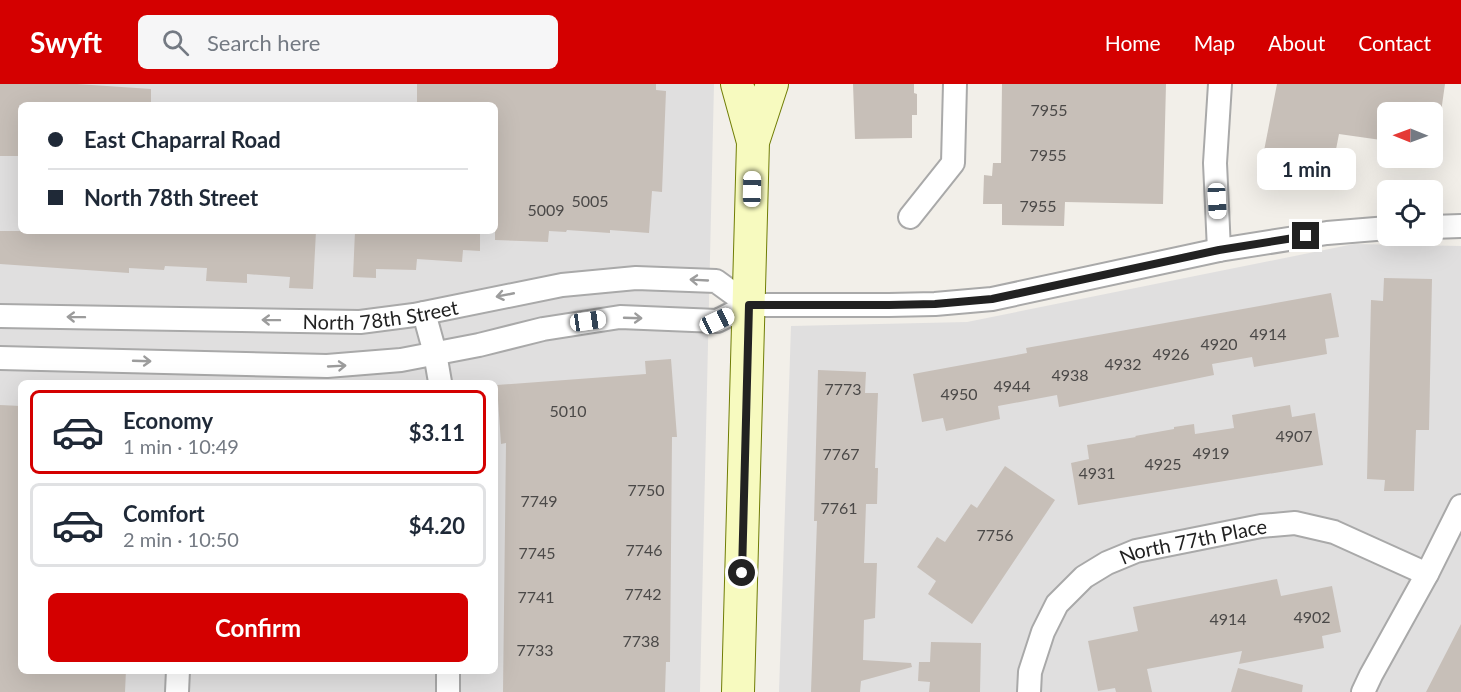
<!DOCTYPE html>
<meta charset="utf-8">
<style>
:root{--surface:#fff;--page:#f6f6f7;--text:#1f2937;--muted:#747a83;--line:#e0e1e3;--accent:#d40000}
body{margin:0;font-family:Lato,sans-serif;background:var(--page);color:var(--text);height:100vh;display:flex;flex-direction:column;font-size:22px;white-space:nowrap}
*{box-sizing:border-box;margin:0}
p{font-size:20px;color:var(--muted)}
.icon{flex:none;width:33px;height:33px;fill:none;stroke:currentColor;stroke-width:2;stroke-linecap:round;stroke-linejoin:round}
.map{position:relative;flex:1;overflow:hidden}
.side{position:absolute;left:18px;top:296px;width:480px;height:294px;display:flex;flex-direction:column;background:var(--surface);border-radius:9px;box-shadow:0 6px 24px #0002}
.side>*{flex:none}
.hud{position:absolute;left:18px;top:18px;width:480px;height:132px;border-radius:9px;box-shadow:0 6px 24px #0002;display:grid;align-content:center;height:132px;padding:0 30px;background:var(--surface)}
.needle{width:39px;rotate:271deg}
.fabs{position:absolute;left:1377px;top:18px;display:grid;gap:12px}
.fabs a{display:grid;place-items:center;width:66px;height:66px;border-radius:9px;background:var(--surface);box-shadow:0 6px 24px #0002;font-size:30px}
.end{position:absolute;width:27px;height:27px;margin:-14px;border:8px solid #222;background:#fff;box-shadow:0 0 0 3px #fff}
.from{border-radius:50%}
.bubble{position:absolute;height:42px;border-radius:9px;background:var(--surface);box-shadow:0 6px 24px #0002;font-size:20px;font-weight:700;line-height:42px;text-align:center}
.car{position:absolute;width:18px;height:36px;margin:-18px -9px;border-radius:8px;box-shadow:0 0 4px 2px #0007;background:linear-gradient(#fff 24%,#345 0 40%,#fff 0 76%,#345 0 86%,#fff 0)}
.hud b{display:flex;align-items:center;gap:21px;height:57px;font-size:22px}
.hud b+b{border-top:2px solid var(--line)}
.hud i{width:15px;height:15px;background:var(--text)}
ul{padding:10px 0 0;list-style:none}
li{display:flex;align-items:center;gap:18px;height:84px;margin:0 12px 9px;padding:0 18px;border:3px solid var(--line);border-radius:9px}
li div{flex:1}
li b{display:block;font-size:22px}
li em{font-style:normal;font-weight:700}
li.selected{border-color:var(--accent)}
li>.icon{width:54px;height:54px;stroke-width:1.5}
.action{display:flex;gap:12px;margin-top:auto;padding:12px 30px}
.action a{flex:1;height:69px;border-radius:9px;background:var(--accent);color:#fff;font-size:24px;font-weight:700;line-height:69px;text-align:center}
header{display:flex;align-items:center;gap:36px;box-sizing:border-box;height:84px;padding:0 30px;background:var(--accent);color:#fff}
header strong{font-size:28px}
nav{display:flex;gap:33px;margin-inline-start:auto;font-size:21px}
.search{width:420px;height:54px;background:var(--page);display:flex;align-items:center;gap:15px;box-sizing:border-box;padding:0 21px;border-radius:9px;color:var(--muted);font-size:22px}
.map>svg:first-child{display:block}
.residential{fill:#e0dfdf;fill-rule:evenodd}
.building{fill:#c7bfb8}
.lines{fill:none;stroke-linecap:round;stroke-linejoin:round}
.minor-casing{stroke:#a9a9a9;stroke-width:26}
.secondary-casing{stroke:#707d05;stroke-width:34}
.minor{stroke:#fff;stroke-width:22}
.secondary{stroke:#f7fabf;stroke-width:32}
.oneway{stroke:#9c9c9c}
.route{stroke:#222;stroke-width:8}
.labels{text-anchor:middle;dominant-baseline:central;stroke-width:6;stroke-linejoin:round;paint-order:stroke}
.number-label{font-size:16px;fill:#4b4948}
.street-label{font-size:20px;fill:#222;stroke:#fff}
</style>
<header>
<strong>Swyft</strong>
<div class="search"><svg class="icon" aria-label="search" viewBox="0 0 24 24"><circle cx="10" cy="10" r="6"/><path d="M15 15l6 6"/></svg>Search here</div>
<nav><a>Home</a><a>Map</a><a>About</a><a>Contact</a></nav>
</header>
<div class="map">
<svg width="1461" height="608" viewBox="0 0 1461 608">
<rect width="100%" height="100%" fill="#f2efe9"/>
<path class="residential" d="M0,0H714L700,608H0ZM21,21H495V147H21ZM21,298H495V586H21Z
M1354,160L1461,162V608H779L791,242L967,238Z"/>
<path class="building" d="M0,0H77L151,5V21H19L18,72H0Z
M417,0H656V6L666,7L662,108L652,107L649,149L610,146V149L567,146L566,148L549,147L548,158L495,156V21H417Z
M853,0H914V9L917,10V31H912V54L855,55Z
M1002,0H1166L1163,120L1065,118L1064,142L1002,141V120H983L984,91L992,92L993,79H1001Z
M1277,0H1445L1441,28H1388V57L1339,50L1331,91L1262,77Z
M0,147H316L313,205L289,204L290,193L247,190V199L206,197L207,184L165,182L164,186L129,184V189L0,180Z
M355,147H480V167L463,166L462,178L417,175L416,186L376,185V194L353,193Z
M1384,194L1432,195L1429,346H1416L1414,407H1384L1385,396L1367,395L1371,216L1383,217Z
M1331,209L1339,253L1325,255L1327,270L1254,283L1252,273L1212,280L1214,291L1059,323L1057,311L998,322L1000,335L946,347L943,334L922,338L913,290L1027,269L1026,264Z
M671,275L677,353H672L670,578H666L665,608H503L506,359L501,360L497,301L646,290L645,277Z
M818,286L866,288L865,309H878L875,384H878L877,420H866L864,479H877L875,534L864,536L863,576L911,579L912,583L861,597L860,608H811L817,437H814Z
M0,321L21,322V586H126L125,608H0Z
M1290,321L1292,333L1315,329L1323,381L1078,421L1071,379L1089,375L1087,361L1136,353L1135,352L1174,345V343L1194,340L1195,350L1234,344L1232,331Z
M1005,382L1055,416L972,540L928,510L936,497L917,483L937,453L945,458L971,420L977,424Z
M1277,495L1281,512L1332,502L1341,548L1322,552L1324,564L1239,580L1242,567L1147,585L1152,608H1116L1115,604L1098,607L1088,557L1138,547L1133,523Z
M1461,540V608H1426Z
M931,558L981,559L980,608H929L930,598L918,597L919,578H930Z
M1238,584L1303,601L1302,608H1231Z"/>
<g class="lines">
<g class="minor-casing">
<g id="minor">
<path d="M910,133L953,79L955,0"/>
<path d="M1432,143L1461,142"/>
<path d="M1219,166L1215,79L1220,0"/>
<path d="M424,229L435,269L440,298"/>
<path id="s1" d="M0,232L360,238L414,231L562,201L636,194L716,197L749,221"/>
<path d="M0,274L327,282L401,276L479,261L543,245L620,233L717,237L749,221H889L935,220L992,215L1219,166L1327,149L1388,144"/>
<path d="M177,608L178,586"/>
<path d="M448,608V586"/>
<path id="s2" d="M1029,608L1030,588L1043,548L1057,520L1084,493L1107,479L1136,467L1261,442L1295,439L1334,448L1427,490"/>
<path d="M1363,608L1371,591L1427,490L1461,422"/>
</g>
</g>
<g class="secondary-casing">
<path id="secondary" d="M737,0L753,58L738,608
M753,58L772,0"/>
</g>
<use href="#minor" class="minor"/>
<use href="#secondary" class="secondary"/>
</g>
<defs><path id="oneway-shaft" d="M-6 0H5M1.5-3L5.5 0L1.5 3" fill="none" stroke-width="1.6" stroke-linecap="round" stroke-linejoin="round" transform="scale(1.5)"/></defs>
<g class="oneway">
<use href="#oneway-shaft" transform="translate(699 196) rotate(-177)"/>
<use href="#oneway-shaft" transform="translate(505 211) rotate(169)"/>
<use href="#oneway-shaft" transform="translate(76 233) rotate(-179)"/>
<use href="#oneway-shaft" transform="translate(633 234) rotate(2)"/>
<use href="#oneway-shaft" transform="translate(271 236) rotate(-179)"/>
<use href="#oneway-shaft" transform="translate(142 277) rotate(2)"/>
<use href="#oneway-shaft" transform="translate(337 282) rotate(-3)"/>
</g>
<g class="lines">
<path class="route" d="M742,489L749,221H889L935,220L992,215L1219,166L1306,152"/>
</g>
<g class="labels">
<g class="number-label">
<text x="1049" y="25">7955</text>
<text x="1048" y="70">7955</text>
<text x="590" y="116">5005</text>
<text x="1038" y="121">7955</text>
<text x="546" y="125">5009</text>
<text x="1268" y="249">4914</text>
<text x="1219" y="259">4920</text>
<text x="1171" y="269">4926</text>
<text x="1123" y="279">4932</text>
<text x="1070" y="290">4938</text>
<text x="1012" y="301">4944</text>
<text x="843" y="304">7773</text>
<text x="959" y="309">4950</text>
<text x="568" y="326">5010</text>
<text x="1294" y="351">4907</text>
<text x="1211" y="368">4919</text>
<text x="841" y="369">7767</text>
<text x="1163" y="379">4925</text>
<text x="1097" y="388">4931</text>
<text x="646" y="405">7750</text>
<text x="539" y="416">7749</text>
<text x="839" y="423">7761</text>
<text x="995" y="450">7756</text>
<text x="644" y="465">7746</text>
<text x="537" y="468">7745</text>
<text x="643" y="509">7742</text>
<text x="536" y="512">7741</text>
<text x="1312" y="532">4902</text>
<text x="1228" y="534">4914</text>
<text x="641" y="556">7738</text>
<text x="535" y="565">7733</text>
</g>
<g class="street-label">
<text stroke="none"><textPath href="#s1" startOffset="381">North 78th Street</textPath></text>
<text stroke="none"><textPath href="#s2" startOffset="248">North 77th Place</textPath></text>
</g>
</g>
</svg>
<div class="fabs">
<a><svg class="needle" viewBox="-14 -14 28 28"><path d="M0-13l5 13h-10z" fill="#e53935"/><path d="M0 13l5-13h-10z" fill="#747a83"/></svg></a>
<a><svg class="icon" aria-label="locate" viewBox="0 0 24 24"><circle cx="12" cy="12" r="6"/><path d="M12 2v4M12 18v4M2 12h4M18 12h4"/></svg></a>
</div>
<i class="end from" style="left:742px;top:489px"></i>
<i class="end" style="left:1306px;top:152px"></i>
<div class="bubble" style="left:1257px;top:64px;width:99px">1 min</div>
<i class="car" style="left:752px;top:105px;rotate:1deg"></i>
<i class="car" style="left:1217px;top:117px;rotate:177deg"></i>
<i class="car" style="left:588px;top:237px;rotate:82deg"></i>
<i class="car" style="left:717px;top:237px;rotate:65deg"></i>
<div class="hud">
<b><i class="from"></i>East Chaparral Road</b>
<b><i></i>North 78th Street</b>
</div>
<section class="side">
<ul>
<li class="selected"><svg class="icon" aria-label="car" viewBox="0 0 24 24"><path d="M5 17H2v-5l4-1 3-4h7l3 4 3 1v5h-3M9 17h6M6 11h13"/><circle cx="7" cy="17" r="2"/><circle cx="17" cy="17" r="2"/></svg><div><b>Economy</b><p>1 min · 10:49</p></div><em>$3.11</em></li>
<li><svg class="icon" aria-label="car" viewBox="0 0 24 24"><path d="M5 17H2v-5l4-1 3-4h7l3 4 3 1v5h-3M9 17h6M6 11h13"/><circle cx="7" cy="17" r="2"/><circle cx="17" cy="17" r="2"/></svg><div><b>Comfort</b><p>2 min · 10:50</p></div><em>$4.20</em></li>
</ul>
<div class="action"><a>Confirm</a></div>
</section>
</div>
